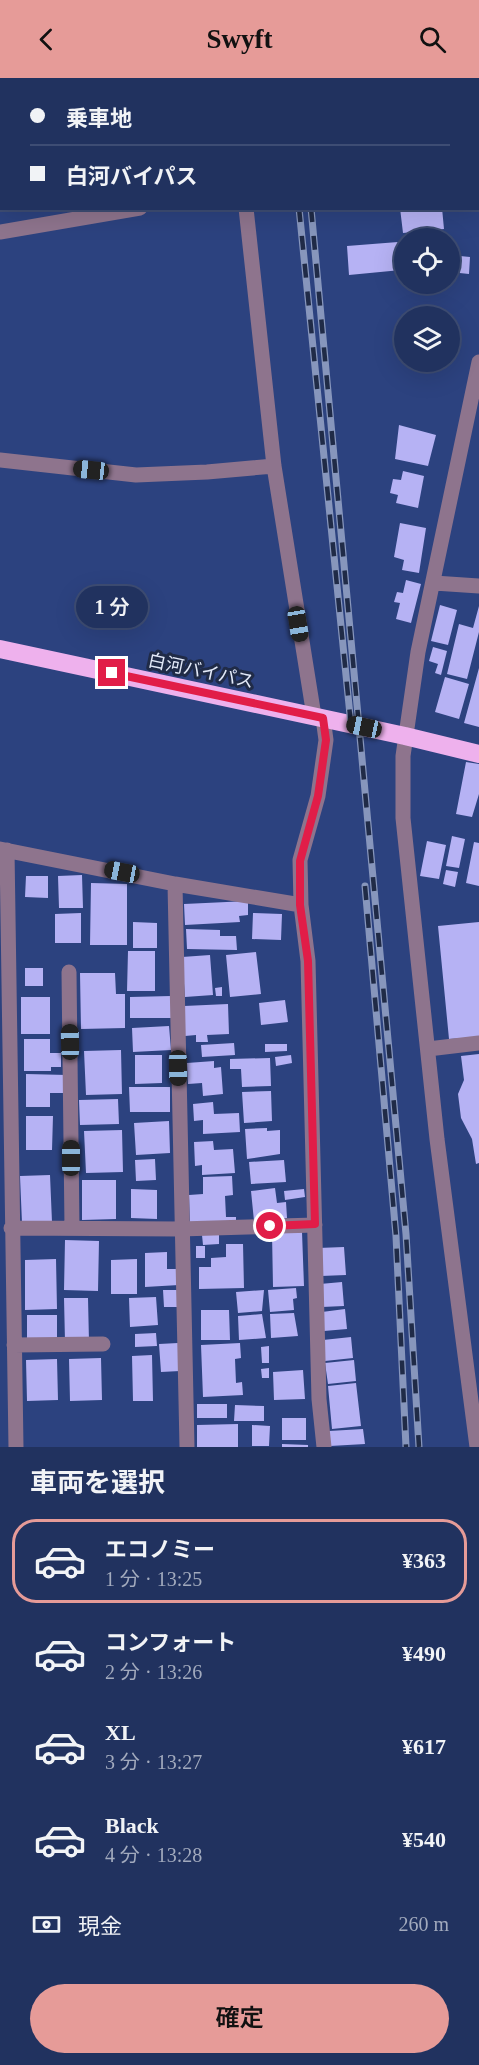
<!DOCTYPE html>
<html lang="ja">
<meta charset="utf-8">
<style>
:root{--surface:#21325f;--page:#2d3e68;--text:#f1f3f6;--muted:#a2aabd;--line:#3e4d74;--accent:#e69b98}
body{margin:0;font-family:"Times New Roman","Noto Sans JP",serif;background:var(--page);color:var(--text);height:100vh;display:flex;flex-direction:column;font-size:22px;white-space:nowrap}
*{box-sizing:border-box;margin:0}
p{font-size:20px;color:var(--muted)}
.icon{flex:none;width:33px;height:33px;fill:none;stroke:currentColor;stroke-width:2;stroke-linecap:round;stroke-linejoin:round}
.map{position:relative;height:1369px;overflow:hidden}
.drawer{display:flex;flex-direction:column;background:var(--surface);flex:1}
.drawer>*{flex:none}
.banner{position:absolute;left:0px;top:0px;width:480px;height:132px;box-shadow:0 6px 24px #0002,0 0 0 2px var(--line);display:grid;align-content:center;height:132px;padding:0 30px;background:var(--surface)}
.buttons{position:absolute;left:394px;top:150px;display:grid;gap:12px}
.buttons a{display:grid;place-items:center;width:66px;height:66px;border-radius:50%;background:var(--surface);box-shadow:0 6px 24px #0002,0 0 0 2px var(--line);font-size:30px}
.end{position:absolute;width:27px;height:27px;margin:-14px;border:8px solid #e11d48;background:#fff;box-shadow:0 0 0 3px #fff}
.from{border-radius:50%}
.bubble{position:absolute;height:42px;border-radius:21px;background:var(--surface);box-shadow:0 6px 24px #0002,0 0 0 2px var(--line);font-size:20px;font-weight:600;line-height:42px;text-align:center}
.car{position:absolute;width:18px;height:36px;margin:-18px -9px;border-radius:8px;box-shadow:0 0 4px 2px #0007;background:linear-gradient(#222 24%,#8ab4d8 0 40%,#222 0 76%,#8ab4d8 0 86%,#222 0)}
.banner b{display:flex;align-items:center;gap:21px;height:57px;font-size:22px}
.banner b+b{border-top:2px solid var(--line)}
.banner i{width:15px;height:15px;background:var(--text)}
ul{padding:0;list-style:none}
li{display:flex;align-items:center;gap:18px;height:84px;margin:0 12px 9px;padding:0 18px;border:3px solid transparent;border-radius:24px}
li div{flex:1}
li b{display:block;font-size:22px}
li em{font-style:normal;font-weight:600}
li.selected{border-color:var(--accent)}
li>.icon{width:54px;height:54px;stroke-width:1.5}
h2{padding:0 30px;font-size:27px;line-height:72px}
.pay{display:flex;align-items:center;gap:15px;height:66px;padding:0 30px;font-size:22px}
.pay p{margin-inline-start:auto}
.button{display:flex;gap:12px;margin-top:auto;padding:12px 30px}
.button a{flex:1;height:69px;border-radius:36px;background:var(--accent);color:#111;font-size:24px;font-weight:600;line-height:69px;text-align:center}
header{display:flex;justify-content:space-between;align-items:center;height:78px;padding:0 30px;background:var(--accent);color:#111;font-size:27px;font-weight:600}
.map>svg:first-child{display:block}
.building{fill:#b6b2f4}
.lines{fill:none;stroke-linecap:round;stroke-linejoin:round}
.minor{stroke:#8e748d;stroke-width:15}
.highway{stroke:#eeb1ed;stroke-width:18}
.rail-casing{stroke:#8796bc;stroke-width:7}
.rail{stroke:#202b47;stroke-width:4.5;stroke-dasharray:14;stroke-linecap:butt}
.route{stroke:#e11d48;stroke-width:8}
.labels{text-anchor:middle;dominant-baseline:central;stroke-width:6;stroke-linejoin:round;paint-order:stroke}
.street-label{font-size:18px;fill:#e3eaf9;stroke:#202b47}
</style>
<header><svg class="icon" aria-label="back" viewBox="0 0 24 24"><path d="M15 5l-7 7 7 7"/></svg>Swyft<svg class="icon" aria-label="search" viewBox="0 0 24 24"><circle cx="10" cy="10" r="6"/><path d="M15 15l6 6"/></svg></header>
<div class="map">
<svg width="479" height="1369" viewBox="0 0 479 1369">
<rect width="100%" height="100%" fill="#2c427f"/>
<path class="building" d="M400,130H442L444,151L403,155Z
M398,164L401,192L349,197L347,168Z
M450,177L470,179L469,196L450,194Z
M399,347L436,357L428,388L395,381Z
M403,393L424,398L418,430L396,425L398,417L390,415L393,401L401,402Z
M400,445L426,450L419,495L402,492L404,482L394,479Z
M406,502L421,506L411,545L396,541L400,525L394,524L397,514L403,515Z
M440,527L457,532L448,567L431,563Z
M479,528V554L467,601L447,596L459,546L473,550Z
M433,569L447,573L441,597L435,595L438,586L429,583Z
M479,590V649L464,645Z
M445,599L469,606L459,641L435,634Z
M466,684L479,686V716L472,739L456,736Z
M452,758L465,761L459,790L446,788Z
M427,763L446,767L439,801L420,798Z
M474,764L479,765V808L466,805Z
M446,792L458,794L455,809L443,806Z
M82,797L83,830H59L58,798Z
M26,798H48V820L25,819Z
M91,805L127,806V867H90Z
M248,823V837L239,838L240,844L185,847L184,826Z
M81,835V865H55V836Z
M253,835L282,836L281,862L252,861Z
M133,844L157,845V870H133Z
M479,844V959L449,961L438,848Z
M186,851L220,852V858H236L237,872L187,871Z
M128,873H155V913H127Z
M256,874L261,916L230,919L226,877Z
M210,877L213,917L185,919L182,879Z
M25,890H43V908H25Z
M80,895H115L116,916H125V950L81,951Z
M222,909V918H216L215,910Z
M171,918L172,940H130V919Z
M21,919H50V956H21Z
M285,922L288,944L261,947L259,925Z
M228,926L229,956L207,957L208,964H196V957L185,958L184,928Z
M169,948L171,972L133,974L132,950Z
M24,961H50V975H61V989H51V993H24Z
M234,965L235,977L202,979L201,967Z
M265,966H287V973L265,974Z
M121,972L122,1016L86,1017L84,973Z
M479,976V1085L476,1086L472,1061L461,1040L458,1016L464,1002L461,978Z
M135,977H162V1005L135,1006Z
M291,977L292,985L276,988L275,979Z
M270,980L271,1008L242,1009L241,991H230V981Z
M214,983V990L221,989L223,1016L203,1018L202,1005L188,1006L187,985Z
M26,996L67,997V1015H50V1029H26Z
M129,1009H170V1034H130Z
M271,1013L272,1043L244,1045L242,1014Z
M118,1021L119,1046L80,1047L79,1022Z
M213,1024L214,1036L239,1035L240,1054L203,1056V1042L194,1043L193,1026Z
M26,1038H53L52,1072H26Z
M169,1043L170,1075L136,1077L134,1045Z
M267,1050V1053L280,1052V1076L247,1081L245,1051Z
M122,1052L123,1094L86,1095L84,1053Z
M213,1063L214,1072L233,1071L235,1095L202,1097V1087L195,1088L194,1064Z
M155,1081L156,1102L136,1103L135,1082Z
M284,1082L286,1104L251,1106L249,1084Z
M50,1097L52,1144L22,1145L20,1098Z
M232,1098L233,1117L225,1118L226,1139H236V1147L190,1148L189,1117L203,1116V1099Z
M82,1102H116V1141L82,1142Z
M275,1110L277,1125L286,1124L287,1140L254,1143L251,1113Z
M131,1111L157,1112V1141L131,1140Z
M304,1111L305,1119L285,1122L284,1113Z
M302,1154L304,1208L273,1209L272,1155Z
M219,1156V1166L203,1167L202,1157Z
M65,1162L99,1163L98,1213L64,1212Z
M226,1166H243L244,1210L199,1211V1189H211V1180L226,1179Z
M196,1168H205V1180H196Z
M344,1169L346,1197L321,1198L318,1170Z
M167,1174V1191H179V1207L145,1209V1175Z
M56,1181L57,1231L25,1232V1182Z
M137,1181V1216H111V1182Z
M342,1204L344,1228L322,1229L320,1206Z
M296,1210L297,1220L293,1221L294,1232L270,1234L268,1212Z
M163,1212H178V1229H164Z
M264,1212L262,1233L238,1235L236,1214Z
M156,1219L158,1247L130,1249L129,1220Z
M64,1220H88L89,1264H65Z
M345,1231L347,1251L324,1253L322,1234Z
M201,1232H229L230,1262H201Z
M294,1235L298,1258L271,1260L270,1236Z
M262,1236L266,1260L239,1262L238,1238Z
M27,1237H57V1264H27Z
M156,1255L157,1268L135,1269V1256Z
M351,1259L353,1280L325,1283L323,1262Z
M178,1265L180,1293L161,1294L159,1266Z
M240,1265L241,1280L235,1281L236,1305L242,1304L243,1317L203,1319L201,1267Z
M269,1268V1285H262L261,1269Z
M152,1277L153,1323H133L132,1278Z
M101,1280L102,1322L70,1323L69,1281Z
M57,1281L58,1322L27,1323L26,1282Z
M354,1282L356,1303L328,1306L325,1285Z
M269,1290V1300H262L261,1291Z
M303,1292L305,1321L274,1322L273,1294Z
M356,1305L361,1348L332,1351L328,1308Z
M197,1326H227V1340H197Z
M235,1327L264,1328V1343H234Z
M282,1340H306V1362H282Z
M238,1346V1369H197V1347Z
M252,1347L270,1348L269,1368H252Z
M363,1351L365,1366L330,1368L329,1353Z
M282,1366L308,1367V1369H282Z"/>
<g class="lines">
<path class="minor" d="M478,81H479
M246,130L274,388L314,638
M0,154L140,130
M0,382L136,397L207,394L274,388
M434,505L479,508
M323,640L326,662L318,718L300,782L301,827L308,883L319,1321L324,1369
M0,771L175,806L301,827
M7,772L16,1369
M175,806L187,1369
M69,894L72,1150
M428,971L479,965
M11,1150L180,1151L315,1147
M14,1267L103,1266
M477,1369L437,1061L403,740V678L418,574L479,284"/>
<path class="highway" d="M0,571L405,658L479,676"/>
<g class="rail-casing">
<path id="rail" d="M286,0V2
M299,0V2
M299,130L351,647
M311,130L406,1156L419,1369
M365,808L396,1158L406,1369"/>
</g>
<use href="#rail" class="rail"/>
</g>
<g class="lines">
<path class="route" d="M112,595L323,640L326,662L318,718L300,783V827L308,883L315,1146L270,1148"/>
</g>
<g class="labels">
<g class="street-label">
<text transform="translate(201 593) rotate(12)">白河バイパス</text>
</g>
</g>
</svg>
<div class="buttons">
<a><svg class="icon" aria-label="locate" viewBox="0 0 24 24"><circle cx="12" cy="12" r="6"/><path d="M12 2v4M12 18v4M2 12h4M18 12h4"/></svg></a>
<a><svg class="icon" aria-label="layers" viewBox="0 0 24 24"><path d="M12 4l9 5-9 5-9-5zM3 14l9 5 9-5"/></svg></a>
</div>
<i class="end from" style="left:270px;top:1148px"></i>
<i class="end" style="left:112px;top:595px"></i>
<div class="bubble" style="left:76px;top:508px;width:72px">1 分</div>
<i class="car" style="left:91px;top:392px;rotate:276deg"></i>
<i class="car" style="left:298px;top:546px;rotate:171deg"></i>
<i class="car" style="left:364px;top:649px;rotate:282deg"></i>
<i class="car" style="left:122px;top:794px;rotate:281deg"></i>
<i class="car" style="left:70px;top:964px;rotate:359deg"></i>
<i class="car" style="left:178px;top:990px;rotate:179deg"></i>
<i class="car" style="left:71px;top:1080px;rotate:0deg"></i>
<div class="banner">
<b><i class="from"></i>乗車地</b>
<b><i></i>白河バイパス</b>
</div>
</div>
<section class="drawer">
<h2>車両を選択</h2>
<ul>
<li class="selected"><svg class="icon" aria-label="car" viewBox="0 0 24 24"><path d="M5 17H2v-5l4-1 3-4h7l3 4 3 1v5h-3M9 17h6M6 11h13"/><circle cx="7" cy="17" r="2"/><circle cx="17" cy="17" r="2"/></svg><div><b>エコノミー</b><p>1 分 · 13:25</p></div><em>¥363</em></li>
<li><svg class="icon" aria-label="car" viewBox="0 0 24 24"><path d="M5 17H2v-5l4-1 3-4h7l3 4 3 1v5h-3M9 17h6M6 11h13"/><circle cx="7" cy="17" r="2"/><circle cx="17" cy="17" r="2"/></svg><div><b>コンフォート</b><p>2 分 · 13:26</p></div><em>¥490</em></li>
<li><svg class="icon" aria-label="car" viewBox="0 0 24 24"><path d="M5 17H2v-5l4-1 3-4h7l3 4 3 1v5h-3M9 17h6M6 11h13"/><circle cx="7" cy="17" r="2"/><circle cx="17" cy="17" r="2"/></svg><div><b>XL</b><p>3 分 · 13:27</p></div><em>¥617</em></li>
<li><svg class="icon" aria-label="car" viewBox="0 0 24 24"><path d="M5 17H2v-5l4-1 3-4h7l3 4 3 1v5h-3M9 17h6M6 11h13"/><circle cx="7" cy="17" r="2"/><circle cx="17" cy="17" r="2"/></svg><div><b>Black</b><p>4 分 · 13:28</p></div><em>¥540</em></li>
</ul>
<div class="pay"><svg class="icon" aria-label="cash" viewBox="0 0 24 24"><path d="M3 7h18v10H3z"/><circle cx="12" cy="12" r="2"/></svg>現金<p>260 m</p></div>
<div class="button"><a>確定</a></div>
</section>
